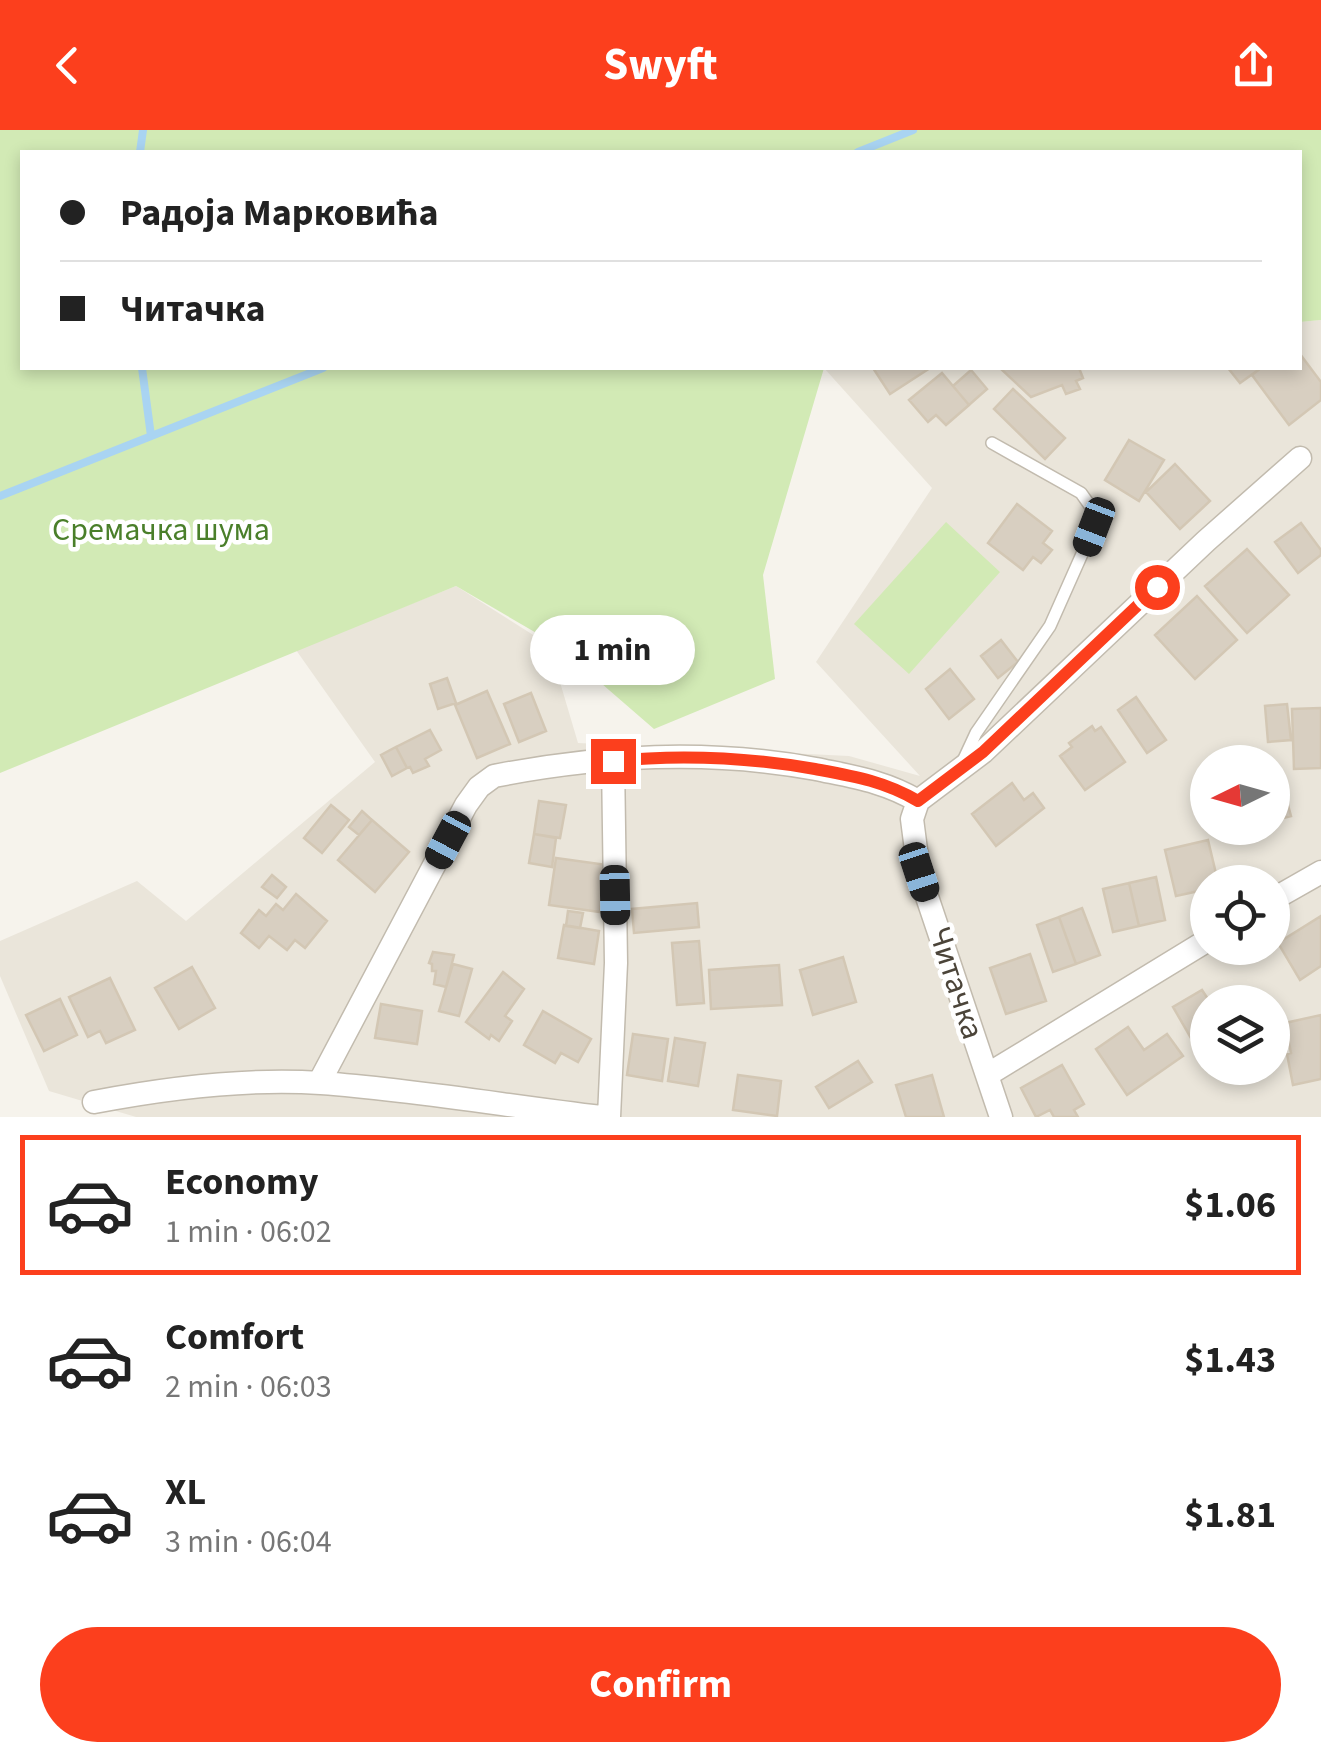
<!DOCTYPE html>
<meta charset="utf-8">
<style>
:root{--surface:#fff;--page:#f2f2f2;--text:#222;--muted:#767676;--line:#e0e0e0;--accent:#fc3f1d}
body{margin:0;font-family:"Source Sans 3",sans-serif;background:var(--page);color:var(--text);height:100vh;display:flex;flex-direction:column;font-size:38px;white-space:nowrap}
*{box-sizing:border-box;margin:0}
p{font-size:32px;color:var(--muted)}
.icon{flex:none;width:55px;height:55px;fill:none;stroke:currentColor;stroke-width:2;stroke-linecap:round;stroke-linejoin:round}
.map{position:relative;height:987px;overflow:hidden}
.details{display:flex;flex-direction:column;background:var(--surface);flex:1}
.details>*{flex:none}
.hud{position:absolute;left:20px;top:20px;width:1282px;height:220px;border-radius:0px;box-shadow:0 5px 15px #0003;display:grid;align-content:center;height:220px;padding:0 40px;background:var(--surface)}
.needle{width:65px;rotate:265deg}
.controls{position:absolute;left:1190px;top:615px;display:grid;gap:20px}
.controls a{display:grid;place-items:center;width:100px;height:100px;border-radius:50%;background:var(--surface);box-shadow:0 5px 15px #0003;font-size:50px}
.end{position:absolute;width:45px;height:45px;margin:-22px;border:12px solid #fc3f1d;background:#fff;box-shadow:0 0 0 5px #fff}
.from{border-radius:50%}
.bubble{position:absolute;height:70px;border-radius:35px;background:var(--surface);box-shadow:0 5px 15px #0003;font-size:32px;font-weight:700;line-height:70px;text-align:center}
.car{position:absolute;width:30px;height:60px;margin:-30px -15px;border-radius:12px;box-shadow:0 0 8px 2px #0007;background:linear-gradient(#222 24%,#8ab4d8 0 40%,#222 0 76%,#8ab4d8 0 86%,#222 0)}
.hud b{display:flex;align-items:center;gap:35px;height:95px;font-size:38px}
.hud b+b{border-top:2px solid var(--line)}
.hud i{width:25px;height:25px;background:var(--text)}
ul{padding:18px 0 0;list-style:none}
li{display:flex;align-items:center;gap:30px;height:140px;margin:0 20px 15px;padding:0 20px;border:5px solid transparent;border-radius:0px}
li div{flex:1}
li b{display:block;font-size:38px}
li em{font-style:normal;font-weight:700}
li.selected{border-color:var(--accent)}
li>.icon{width:90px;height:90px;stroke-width:1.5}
.cta{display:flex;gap:20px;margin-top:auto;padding:20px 40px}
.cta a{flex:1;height:115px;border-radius:60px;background:var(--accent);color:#fff;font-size:40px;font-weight:700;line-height:115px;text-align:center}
header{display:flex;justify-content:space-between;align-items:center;height:130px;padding:0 40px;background:var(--accent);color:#fff;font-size:45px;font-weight:700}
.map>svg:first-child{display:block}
.residential{fill:#eae5da;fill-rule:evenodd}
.green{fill:#d2eab5}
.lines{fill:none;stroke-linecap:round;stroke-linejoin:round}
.stream{stroke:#a9d4f2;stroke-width:8}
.building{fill:#d8cfc1;stroke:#d3c7b4;stroke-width:2.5}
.service-casing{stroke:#c2bbae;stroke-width:14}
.minor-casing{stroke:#c2bbae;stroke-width:25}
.service{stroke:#fff;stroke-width:11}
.minor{stroke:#fff;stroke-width:22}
.route{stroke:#fc3f1d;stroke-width:12}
.labels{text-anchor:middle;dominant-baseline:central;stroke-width:9;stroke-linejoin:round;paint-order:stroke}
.park-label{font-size:32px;fill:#4a7f2a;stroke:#fff}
.street-label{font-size:32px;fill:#4b4439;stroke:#fff}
</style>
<header><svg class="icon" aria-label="back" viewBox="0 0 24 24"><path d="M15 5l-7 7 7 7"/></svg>Swyft<svg class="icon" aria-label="share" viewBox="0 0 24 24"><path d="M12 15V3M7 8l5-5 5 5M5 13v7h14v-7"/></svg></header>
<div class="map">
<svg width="1321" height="987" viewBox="0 0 1321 987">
<rect width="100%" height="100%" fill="#f6f3ec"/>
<path class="residential" d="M1321,190V987H136L49,961L0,846V811L137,751L186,791L375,632L296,520L456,456L549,515L578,613L849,626L920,646L816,532L932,358L824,238H1300V192ZM1208,632H1272V698H1208ZM1208,752H1272V818H1208ZM1208,872H1272V938H1208Z"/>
<path class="green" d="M0,0H1321V190L1300,192V22H22V238H824L763,445L775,549L654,599L557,515L456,456L0,643Z
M946,392L1000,442L909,544L854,494Z"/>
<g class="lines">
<path class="stream" d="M140,22L143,0
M858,22L913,0
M142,238L151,306
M0,366L323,238"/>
</g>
<path class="building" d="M1300,224L1321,252V270L1289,295L1252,245L1261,238H1300Z
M873,238H930L890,264Z
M1000,238H1079L1083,248L1076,251L1080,259L1066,264L1062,255L1031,267Z
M1228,238H1261L1240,253Z
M971,240L987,259L969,275L953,256Z
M942,243L969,275L946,295L936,285L928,292L909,270Z
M1013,259L1065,308L1045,329L994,279Z
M1129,310L1164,330L1139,371L1105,350Z
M1175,334L1210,371L1180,399L1146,362Z
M1017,374L1052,401L1043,413L1052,420L1041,433L1033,427L1023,440L988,413Z
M1301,393L1321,420V425L1298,443L1275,412Z
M1247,419L1289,465L1247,503L1205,456Z
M1197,466L1237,510L1195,549L1155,505Z
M1001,510L1018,532L998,548L981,526Z
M950,539L974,569L949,589L926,559Z
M447,548L456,573L438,579L430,554Z
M487,561L510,614L477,628L455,575Z
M531,563L546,601L519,612L504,574Z
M1136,567L1166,610L1147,623L1118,580Z
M1287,574L1291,610L1268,612L1265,576Z
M1321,578V638L1294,639L1292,579Z
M1092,596L1095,601L1101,597L1125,632L1085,660L1060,626L1072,617L1069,613Z
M430,600L441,620L425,629L429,636L413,643L410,637L407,638L396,617Z
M396,617L407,638L392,646L381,625Z
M1277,634L1291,686L1272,691V635Z
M1012,653L1024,670L1033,663L1044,678L996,716L972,684Z
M539,671L566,675L560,708L534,704Z
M331,675L349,690L322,723L304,708Z
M362,681L372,690L359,705L349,697Z
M372,690L409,722L375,762L338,730Z
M534,704L556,708L552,737L529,733Z
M1208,710L1218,752H1208V759L1176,766L1165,720Z
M556,728L607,735L600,782L549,775Z
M272,745L286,757L277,768L262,757Z
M1156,747L1165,790L1139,796L1129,753Z
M1129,753L1139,796L1113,802L1103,759Z
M296,764L327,791L305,818L295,810L287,820L269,806L259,818L241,803L259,780L266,786L276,774L283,780Z
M697,773L699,797L634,803L632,779Z
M1082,778L1100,825L1076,834L1059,787Z
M568,781L583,783L580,798L566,796Z
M1321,786V836L1300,850L1278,813Z
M1059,787L1076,834L1053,842L1037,795Z
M564,795L599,801L594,834L558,828Z
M699,811L704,873L677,875L672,813Z
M433,822L454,825L446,857L434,854L436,841H432V834L429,833Z
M1030,824L1046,871L1006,884L990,838Z
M843,827L856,872L813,885L800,840Z
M453,834L472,839L459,886L439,881Z
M779,835L782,875L711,879L709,840Z
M192,837L215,878L179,899L155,858Z
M503,842L524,859L505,886L512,891L499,911L491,905L489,909L466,892Z
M110,848L135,900L106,913L100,901L88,907L69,867Z
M1202,860L1210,872L1208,908L1195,915L1173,877Z
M60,869L77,905L44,921L26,885Z
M381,874L422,881L417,914L375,908Z
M543,881L591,909L578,932L561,923L555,933L524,915Z
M1321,885V949L1293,955L1287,924L1291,923L1285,893Z
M1128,897L1144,920L1167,904L1183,926L1127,965L1096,919Z
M633,904L668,909L662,951L627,945Z
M675,908L705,913L698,956L668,951Z
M858,931L872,952L829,978L816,957Z
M1062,935L1084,974L1074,980L1078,987H1054L1050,980L1036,987L1021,958Z
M738,945L781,951L777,986L733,980Z
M932,945L944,987H906L896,955Z"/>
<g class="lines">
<g class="service-casing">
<path id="service" d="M963,631L976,603L1050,496L1094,397L1093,380L1081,363L992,313"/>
</g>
<g class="minor-casing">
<path id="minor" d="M1272,770L1321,742
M987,945L1208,810
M319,953L466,675L479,657L494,646C602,625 708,619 816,639C854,647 884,651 918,671
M94,972C167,958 246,948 321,953C415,960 508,976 601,987
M609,987L616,833L613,631
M1001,987L919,743L912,689L918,671L983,622L1206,411L1300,328"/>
</g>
<use href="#service" class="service"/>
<use href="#minor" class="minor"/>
</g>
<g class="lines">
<path class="route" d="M613,631C682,624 746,627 815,639C853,646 884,651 918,671L983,622L1157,457"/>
</g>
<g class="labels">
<g class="park-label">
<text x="161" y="400">Сремачка шума</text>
</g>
<g class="street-label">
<text transform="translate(956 853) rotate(72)">Читачка</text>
</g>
</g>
</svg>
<div class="controls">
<a><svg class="needle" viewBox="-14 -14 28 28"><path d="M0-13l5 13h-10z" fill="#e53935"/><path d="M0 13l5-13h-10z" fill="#767676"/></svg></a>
<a><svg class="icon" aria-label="locate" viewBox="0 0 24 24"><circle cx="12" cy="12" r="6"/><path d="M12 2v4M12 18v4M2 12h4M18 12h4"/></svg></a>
<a><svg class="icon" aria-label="layers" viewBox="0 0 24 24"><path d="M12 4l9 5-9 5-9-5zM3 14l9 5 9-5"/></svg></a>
</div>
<i class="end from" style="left:1157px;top:457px"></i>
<i class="end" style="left:613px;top:631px"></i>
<div class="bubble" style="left:530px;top:485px;width:165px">1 min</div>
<i class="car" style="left:1094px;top:397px;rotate:201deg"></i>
<i class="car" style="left:448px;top:710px;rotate:208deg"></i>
<i class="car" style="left:919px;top:742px;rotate:162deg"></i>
<i class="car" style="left:615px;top:765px;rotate:179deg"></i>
<div class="hud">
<b><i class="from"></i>Радоја Марковића</b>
<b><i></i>Читачка</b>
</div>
</div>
<section class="details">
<ul>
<li class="selected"><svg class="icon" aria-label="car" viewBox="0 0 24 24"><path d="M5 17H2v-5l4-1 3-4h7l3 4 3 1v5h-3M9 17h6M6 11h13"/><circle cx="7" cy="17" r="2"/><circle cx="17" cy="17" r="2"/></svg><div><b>Economy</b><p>1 min · 06:02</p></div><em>$1.06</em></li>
<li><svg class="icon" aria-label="car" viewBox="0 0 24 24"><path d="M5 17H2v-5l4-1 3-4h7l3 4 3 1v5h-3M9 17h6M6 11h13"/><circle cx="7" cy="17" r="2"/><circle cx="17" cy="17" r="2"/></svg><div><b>Comfort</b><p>2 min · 06:03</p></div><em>$1.43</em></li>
<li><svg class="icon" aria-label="car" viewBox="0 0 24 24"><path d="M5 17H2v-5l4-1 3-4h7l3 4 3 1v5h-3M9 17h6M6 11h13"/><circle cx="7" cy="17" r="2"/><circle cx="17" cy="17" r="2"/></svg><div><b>XL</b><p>3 min · 06:04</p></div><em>$1.81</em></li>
</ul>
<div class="cta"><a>Confirm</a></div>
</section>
